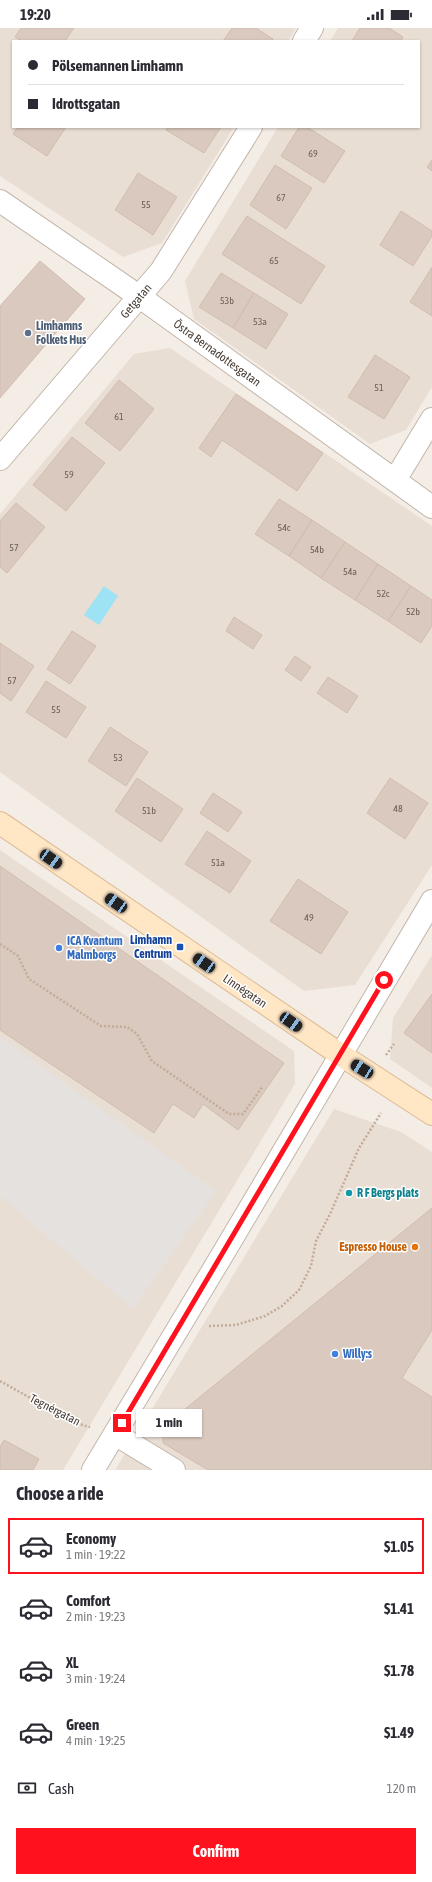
<!DOCTYPE html>
<meta charset="utf-8">
<style>
:root{--surface:#fff;--page:#f7f7f7;--text:#2b2b33;--muted:#7c7c81;--line:#e1e1e2;--accent:#ff121e}
body{margin:0;font-family:"Asap Condensed",sans-serif;background:var(--page);color:var(--text);height:100vh;display:flex;flex-direction:column;font-size:15px;white-space:nowrap}
*{box-sizing:border-box;margin:0}
p{font-size:13px;color:var(--muted)}
.icon{flex:none;width:22px;height:22px;fill:none;stroke:currentColor;stroke-width:2;stroke-linecap:round;stroke-linejoin:round}
.map{position:relative;height:1442px;overflow:hidden}
.panel{display:flex;flex-direction:column;background:var(--surface);flex:1}
.panel>*{flex:none}
.guide{position:absolute;left:12px;top:12px;width:408px;height:88px;border-radius:0px;box-shadow:0 1px 3px #0004;display:grid;align-content:center;height:88px;padding:0 16px;background:var(--surface)}
.end{position:absolute;width:18px;height:18px;margin:-9px;border:5px solid #ff121e;background:#fff;box-shadow:0 0 0 2px #fff}
.from{border-radius:50%}
.bubble{position:absolute;height:28px;border-radius:0px;background:var(--surface);box-shadow:0 1px 3px #0004;font-size:13px;font-weight:700;line-height:28px;text-align:center}
.car{position:absolute;width:12px;height:24px;margin:-12px -6px;border-radius:5px;box-shadow:0 0 3px 1px #0007;background:linear-gradient(#222 24%,#8ab4d8 0 40%,#222 0 76%,#8ab4d8 0 86%,#222 0)}
.guide b{display:flex;align-items:center;gap:14px;height:38px;font-size:15px}
.guide b+b{border-top:1px solid var(--line)}
.guide i{width:10px;height:10px;background:var(--text)}
ul{padding:0;list-style:none}
li{display:flex;align-items:center;gap:12px;height:56px;margin:0 8px 6px;padding:0 8px;border:2px solid transparent;border-radius:0px}
li div{flex:1}
li b{display:block;font-size:15px}
li em{font-style:normal;font-weight:700}
li.active{border-color:var(--accent)}
li>.icon{width:36px;height:36px;stroke-width:1.5}
h2{padding:0 16px;font-size:18px;line-height:48px}
.pay{display:flex;align-items:center;gap:10px;height:44px;padding:0 16px;font-size:15px}
.pay p{margin-inline-start:auto}
.button{display:flex;gap:8px;margin-top:auto;padding:8px 16px}
.button a{flex:1;height:46px;border-radius:0px;background:var(--accent);color:#fff;font-size:16px;font-weight:700;line-height:46px;text-align:center}
.status{display:flex;justify-content:space-between;align-items:center;height:28px;padding:0 20px;background:var(--surface);direction:ltr}
.status svg{height:11px;fill:currentColor}
.map>svg:first-child{display:block}
.residential{fill:#e9ded4}
.parking{fill:#e5e1df}
.water{fill:#9ee3f5}
.building{fill:#dac9be;stroke:#d2bdad}
.lines{fill:none;stroke-linecap:round;stroke-linejoin:round}
.street-casing{stroke:#c3b6ab;stroke-width:24}
.secondary-casing{stroke:#dbba95;stroke-width:24}
.path{stroke:#c3ab98;stroke-width:2.5;stroke-dasharray:2 2;stroke-linecap:butt}
.street{stroke:#fff;stroke-width:22}
.secondary{stroke:#ffe6c5;stroke-width:22}
.route{stroke:#ff121e;stroke-width:5}
.service-dot{fill:#5c6f8a;stroke:#fff;stroke-width:1.5}
.transit-dot{fill:#1a4fb4;stroke:#fff;stroke-width:1.5}
.shop-dot{fill:#3f7fe0;stroke:#fff;stroke-width:1.5}
.culture-dot{fill:#0f9aa8;stroke:#fff;stroke-width:1.5}
.food-dot{fill:#e8710a;stroke:#fff;stroke-width:1.5}
.labels{text-anchor:middle;dominant-baseline:central;stroke-width:3;stroke-linejoin:round;paint-order:stroke}
.number-label{font-size:10px;fill:#6c6057}
.street-label{font-size:12px;fill:#483d35;stroke:#fff}
.service-label{font-size:12px;font-weight:bold;fill:#4e5e75;stroke:#fff;text-anchor:start}
.transit-label{font-size:12px;font-weight:bold;fill:#164399;stroke:#fff;text-anchor:end}
.shop-label{font-size:12px;font-weight:bold;fill:#366cbe;stroke:#fff;text-anchor:start}
.culture-label{font-size:12px;font-weight:bold;fill:#0d838f;stroke:#fff;text-anchor:start}
.food-label{font-size:12px;font-weight:bold;fill:#c56008;stroke:#fff;text-anchor:end}
</style>
<div class="status"><b>19:20</b><svg viewBox="0 0 49 12"><path d="M0 12V9h3v3zM5 12V6h3v6zM10 12V3h3v9zM15 12V0h3v12zM26 1h20v11H26zM47 4h2v5h-2z"/></svg></div>
<div class="map">
<svg width="432" height="1442" viewBox="0 0 432 1442">
<rect width="100%" height="100%" fill="#f4ede6"/>
<path class="residential" d="M0,0H296L288,13H13V99H234L162,215L123,229L0,148Z
M338,0H432V359L406,402L370,416L194,291L185,253L278,99H419V13H330Z
M170,320L432,498V837L355,957L304,963L0,744V486L134,326Z
M0,822L294,1023L295,1056L63,1442H0Z
M432,927V1060L390,1031L393,990Z
M334,1081L401,1104L432,1124V1442H115Z"/>
<path class="parking" d="M0,1009L216,1163L133,1281L0,1168Z"/>
<path class="water" d="M104,558L118,568L99,597L84,587Z"/>
<path class="building" d="M21,0H74L65,13H22L15,9Z
M232,0H256L273,11L272,13H223Z
M360,0H389L403,9L401,13H352Z
M18,99H66L47,128L13,106Z
M168,99H221L204,125L166,102Z
M299,99H307L345,123L324,155L281,128Z
M432,132V143L427,139Z
M275,137L312,160L286,201L250,177Z
M138,145L177,169L153,207L115,182Z
M401,183L432,203V208L413,238L380,217Z
M247,188L325,238L301,276L222,226Z
M40,233L85,271L0,370V278Z
M432,239V288L410,274Z
M221,245L254,265L233,300L199,279Z
M254,265L288,286L266,321L233,300Z
M375,327L410,349L384,391L348,369Z
M119,352L154,381L120,423L85,395Z
M236,366L323,425L297,463L222,412L211,429L199,420Z
M72,409L105,435L66,483L33,457Z
M279,471L312,492L289,528L255,506Z
M16,475L45,499L7,545L0,539V493Z
M312,492L345,514L321,550L289,528Z
M345,514L378,536L355,572L321,550Z
M378,536L411,558L388,593L355,572Z
M411,558L432,572V598L421,615L388,593Z
M234,589L262,607L253,621L226,603Z
M72,603L96,618L70,656L47,641Z
M0,615L34,638L11,673L0,665Z
M295,628L311,639L301,653L285,642Z
M328,649L358,668L347,685L317,665Z
M46,653L86,679L66,710L26,684Z
M110,699L148,724L126,758L88,733Z
M137,750L183,781L161,814L115,783Z
M390,750L428,775L405,811L367,785Z
M213,765L242,784L228,804L200,785Z
M207,803L251,833L230,865L185,836Z
M0,838L284,1035L238,1102L203,1076L194,1090L173,1076L154,1105L0,1002Z
M298,851L348,884L321,926L270,893Z
M432,966V1025L404,1005Z
M432,1180V1302L402,1350L432,1369V1442H208L163,1415V1399Z
M4,1412L39,1431L33,1442H0V1419Z"/>
<g class="lines">
<g class="street-casing">
<path id="street" d="M304,13L312,0
M0,173L140,269L432,479
M0,431L161,243L251,99
M395,452L432,391
M115,1406L174,1442
M93,1442L224,1224L432,873"/>
</g>
<g class="secondary-casing">
<path id="secondary" d="M0,795L341,1027L432,1086"/>
</g>
<path class="path" d="M0,916L18,928L29,951L101,998L127,999L137,1006L152,1033L229,1086H243L263,1058
M386,1027L394,1016
M209,1298L236,1297L265,1288L282,1278L299,1262L311,1238L316,1213L330,1186L359,1120L381,1085
M0,1353L75,1395L90,1399"/>
<use href="#street" class="street"/>
<use href="#secondary" class="secondary"/>
</g>
<g class="lines">
<path class="route" d="M122,1395L384,952"/>
</g>
<circle class="service-dot" cx="28" cy="305" r="4"/>
<rect class="transit-dot" x="176" y="915" width="8" height="8" rx="2"/>
<g class="shop-dot">
<circle cx="59" cy="920" r="4"/>
<circle cx="335" cy="1326" r="4"/>
</g>
<circle class="culture-dot" cx="349" cy="1165" r="4"/>
<circle class="food-dot" cx="415" cy="1219" r="4"/>
<g class="labels">
<g class="number-label">
<text x="313" y="125">69</text>
<text x="281" y="169">67</text>
<text x="146" y="176">55</text>
<text x="274" y="232">65</text>
<text x="227" y="272">53b</text>
<text x="260" y="293">53a</text>
<text x="379" y="359">51</text>
<text x="119" y="388">61</text>
<text x="69" y="446">59</text>
<text x="284" y="499">54c</text>
<text x="14" y="519">57</text>
<text x="317" y="521">54b</text>
<text x="350" y="543">54a</text>
<text x="383" y="565">52c</text>
<text x="413" y="583">52b</text>
<text x="12" y="652">57</text>
<text x="56" y="681">55</text>
<text x="118" y="729">53</text>
<text x="398" y="780">48</text>
<text x="149" y="782">51b</text>
<text x="218" y="834">51a</text>
<text x="309" y="889">49</text>
</g>
<g class="street-label">
<text transform="translate(136 273) rotate(-50)">Getgatan</text>
<text transform="translate(217 325) rotate(36)">Östra Bernadottesgatan</text>
<text transform="translate(245 963) rotate(34)">Linnégatan</text>
<text transform="translate(55 1382) rotate(27)">Tegnérgatan</text>
</g>
<g class="service-label">
<text x="36" y="298">Limhamns<tspan x="36" dy="14">Folkets Hus</tspan></text>
</g>
<g class="transit-label">
<text x="172" y="912">Limhamn<tspan x="172" dy="14">Centrum</tspan></text>
</g>
<g class="shop-label">
<text x="67" y="913">ICA Kvantum<tspan x="67" dy="14">Malmborgs</tspan></text>
<text x="343" y="1326">Willy:s</text>
</g>
<g class="culture-label">
<text x="357" y="1165">R F Bergs plats</text>
</g>
<g class="food-label">
<text x="407" y="1219">Espresso House</text>
</g>
</g>
</svg>
<i class="end from" style="left:384px;top:952px"></i>
<i class="end" style="left:122px;top:1395px"></i>
<div class="bubble" style="left:136px;top:1381px;width:66px">1 min</div>
<i class="car" style="left:51px;top:831px;rotate:125deg"></i>
<i class="car" style="left:116px;top:875px;rotate:304deg"></i>
<i class="car" style="left:204px;top:935px;rotate:304deg"></i>
<i class="car" style="left:291px;top:994px;rotate:124deg"></i>
<i class="car" style="left:362px;top:1041px;rotate:302deg"></i>
<div class="guide">
<b><i class="from"></i>Pölsemannen Limhamn</b>
<b><i></i>Idrottsgatan</b>
</div>
</div>
<section class="panel">
<h2>Choose a ride</h2>
<ul>
<li class="active"><svg class="icon" aria-label="car" viewBox="0 0 24 24"><path d="M5 17H2v-5l4-1 3-4h7l3 4 3 1v5h-3M9 17h6M6 11h13"/><circle cx="7" cy="17" r="2"/><circle cx="17" cy="17" r="2"/></svg><div><b>Economy</b><p>1 min · 19:22</p></div><em>$1.05</em></li>
<li><svg class="icon" aria-label="car" viewBox="0 0 24 24"><path d="M5 17H2v-5l4-1 3-4h7l3 4 3 1v5h-3M9 17h6M6 11h13"/><circle cx="7" cy="17" r="2"/><circle cx="17" cy="17" r="2"/></svg><div><b>Comfort</b><p>2 min · 19:23</p></div><em>$1.41</em></li>
<li><svg class="icon" aria-label="car" viewBox="0 0 24 24"><path d="M5 17H2v-5l4-1 3-4h7l3 4 3 1v5h-3M9 17h6M6 11h13"/><circle cx="7" cy="17" r="2"/><circle cx="17" cy="17" r="2"/></svg><div><b>XL</b><p>3 min · 19:24</p></div><em>$1.78</em></li>
<li><svg class="icon" aria-label="car" viewBox="0 0 24 24"><path d="M5 17H2v-5l4-1 3-4h7l3 4 3 1v5h-3M9 17h6M6 11h13"/><circle cx="7" cy="17" r="2"/><circle cx="17" cy="17" r="2"/></svg><div><b>Green</b><p>4 min · 19:25</p></div><em>$1.49</em></li>
</ul>
<div class="pay"><svg class="icon" aria-label="cash" viewBox="0 0 24 24"><path d="M3 7h18v10H3z"/><circle cx="12" cy="12" r="2"/></svg>Cash<p>120 m</p></div>
<div class="button"><a>Confirm</a></div>
</section>
